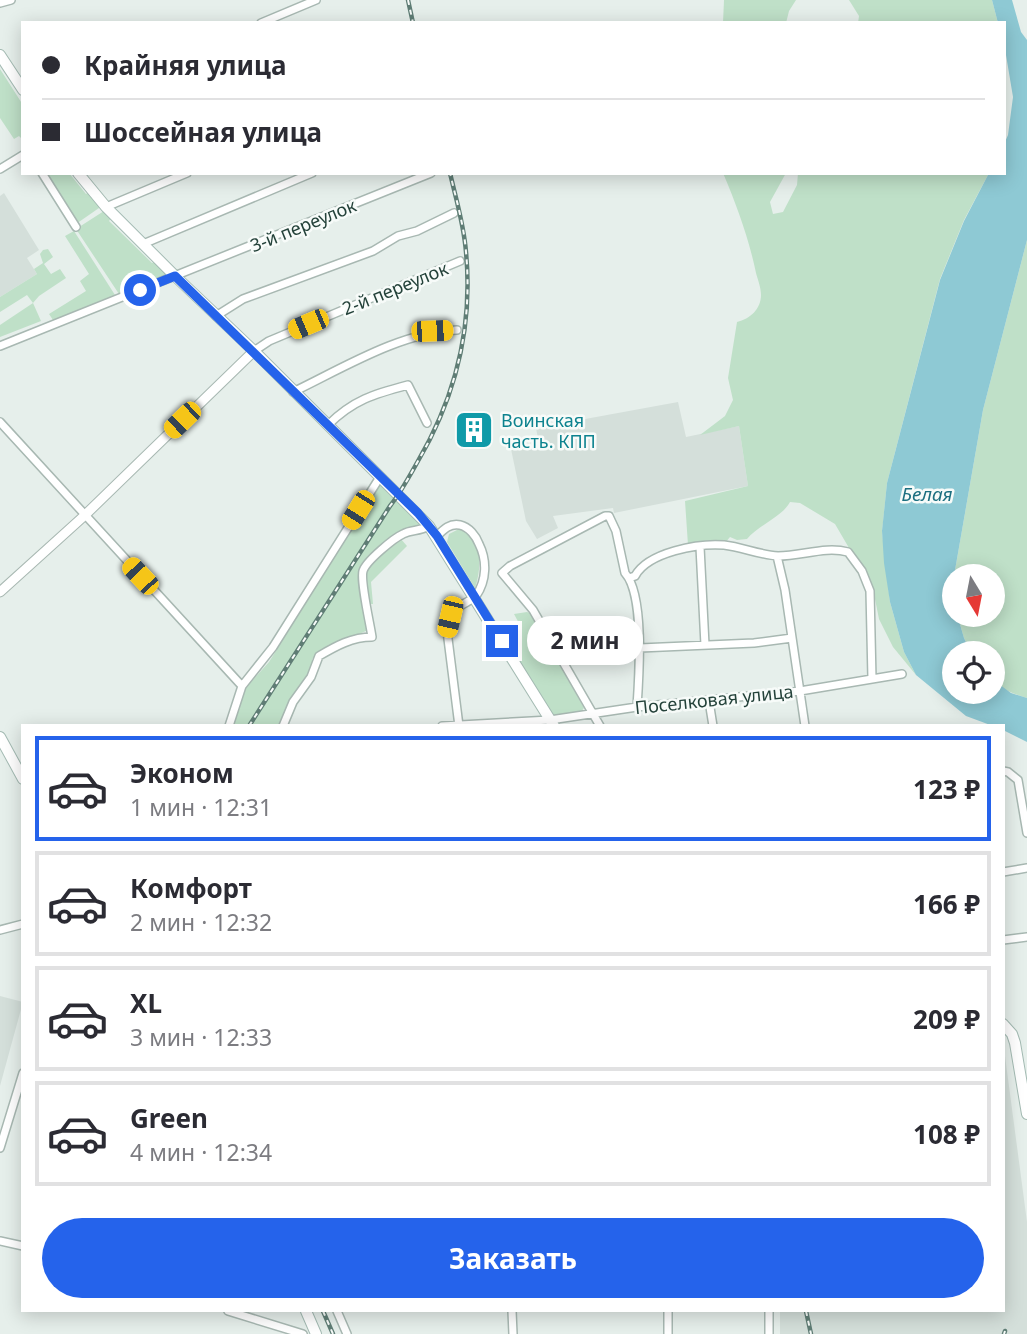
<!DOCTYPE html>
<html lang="ru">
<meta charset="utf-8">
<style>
:root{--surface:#fff;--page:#f7f7f7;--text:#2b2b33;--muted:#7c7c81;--line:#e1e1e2;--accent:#2563eb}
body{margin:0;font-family:"Noto Sans",sans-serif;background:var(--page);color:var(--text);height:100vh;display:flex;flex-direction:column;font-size:26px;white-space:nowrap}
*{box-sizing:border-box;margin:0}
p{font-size:23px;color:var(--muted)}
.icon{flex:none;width:38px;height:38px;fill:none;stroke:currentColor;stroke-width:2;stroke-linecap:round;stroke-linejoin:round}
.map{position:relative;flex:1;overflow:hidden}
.side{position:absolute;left:21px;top:724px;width:984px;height:588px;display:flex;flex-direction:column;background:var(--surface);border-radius:0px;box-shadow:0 4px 18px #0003}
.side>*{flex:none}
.top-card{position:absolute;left:21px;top:21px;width:985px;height:154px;border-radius:0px;box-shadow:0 4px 18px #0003;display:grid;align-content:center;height:154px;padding:0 21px;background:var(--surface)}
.needle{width:46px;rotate:170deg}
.tools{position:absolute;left:942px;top:564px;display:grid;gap:14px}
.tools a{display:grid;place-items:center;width:63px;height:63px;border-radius:50%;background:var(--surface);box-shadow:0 4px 18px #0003;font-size:35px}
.end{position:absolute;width:32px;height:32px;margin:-16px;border:9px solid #2563eb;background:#fff;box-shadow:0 0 0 4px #fff}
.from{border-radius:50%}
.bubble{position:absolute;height:49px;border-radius:24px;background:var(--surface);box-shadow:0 4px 18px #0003;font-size:23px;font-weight:700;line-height:49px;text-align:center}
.car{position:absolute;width:21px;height:42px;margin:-21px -10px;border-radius:9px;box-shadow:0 0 5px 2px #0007;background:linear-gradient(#f5c518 24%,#345 0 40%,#f5c518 0 76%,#345 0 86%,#f5c518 0)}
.top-card b{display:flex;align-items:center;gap:24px;height:66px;font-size:26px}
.top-card b+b{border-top:2px solid var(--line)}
.top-card i{width:18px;height:18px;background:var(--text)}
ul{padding:12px 0 0;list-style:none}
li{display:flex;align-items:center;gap:21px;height:105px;margin:0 14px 10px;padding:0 7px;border:4px solid var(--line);border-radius:0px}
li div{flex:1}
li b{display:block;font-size:26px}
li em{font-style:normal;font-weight:700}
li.active{border-color:var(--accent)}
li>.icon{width:63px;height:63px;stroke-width:1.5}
.primary-button{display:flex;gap:14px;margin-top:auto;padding:14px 21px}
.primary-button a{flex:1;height:80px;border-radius:42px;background:var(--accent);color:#fff;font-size:28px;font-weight:700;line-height:80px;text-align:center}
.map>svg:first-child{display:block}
.built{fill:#d4dfda}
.green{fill:#bfe0c8}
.water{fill:#8ec9d4}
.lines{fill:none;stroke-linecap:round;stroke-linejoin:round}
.minor-casing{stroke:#a8b8b2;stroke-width:10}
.tertiary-casing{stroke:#a8b8b2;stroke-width:11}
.secondary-casing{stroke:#a4bbb3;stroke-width:12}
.minor{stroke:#fff;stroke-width:7}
.tertiary{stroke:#fff;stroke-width:9}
.secondary{stroke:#fff;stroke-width:10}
.rail-casing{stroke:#5f7d75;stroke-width:4.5}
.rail{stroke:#f7fbf9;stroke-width:2;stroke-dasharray:5;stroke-linecap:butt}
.route{stroke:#2563eb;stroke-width:9}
.labels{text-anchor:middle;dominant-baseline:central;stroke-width:5;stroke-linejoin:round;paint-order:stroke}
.street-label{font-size:18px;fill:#24423a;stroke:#f7fbf9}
.culture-label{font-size:18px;fill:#0d838f;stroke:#f7fbf9;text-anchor:start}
.water-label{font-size:19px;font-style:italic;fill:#1c6f80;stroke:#f7fbf9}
</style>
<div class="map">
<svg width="1027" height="1334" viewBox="0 0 1027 1334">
<rect width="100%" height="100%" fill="#e6efeb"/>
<path class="built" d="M4,193L39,250L27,258L37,274L0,297V196Z
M678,402L686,437L739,426L748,486L614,513L613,508L553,516L558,528L537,539L526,521L511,449L539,444L536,428Z
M0,996L23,1002L0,1086Z
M1003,1041L1027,1222V1334H780V1311H1003Z"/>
<path class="green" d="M724,0H796L789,11L786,23H723Z
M849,0H992L998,23H858L859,16Z
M0,69L23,105V140L19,136L14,139L0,118Z
M44,173H69L86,194L89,192L100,205L99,208L76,224Z
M723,173H786L770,202L773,214L783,212L797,185L798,173H989L964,220L940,279L887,483L882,532L890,602L904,652L916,675L893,647L879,619L873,589L835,524L800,503L790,502C783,516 759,525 747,539L737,540L730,537L725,543L688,545L685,501L748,486L739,426L700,435L725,416L733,400L728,378L737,322C750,319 761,309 761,295C761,288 758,280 756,273C749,239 737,206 723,173Z
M104,211L112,217L109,221L152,263L156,261L168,272L166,277L119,294L76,229Z
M74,231L115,295L53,320L49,314L86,291L80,281L89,274L65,236Z
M1027,240V698C1014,694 1002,690 992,679V653H971L964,638L957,614H992V576H954L983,410Z
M48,249L53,257L44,264L51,274L60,269L66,278L39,296L33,303L41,321L0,337V325L33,303L27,295L0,312V297L37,274L34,269L43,263L40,254L43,250Z
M379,482L420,523L418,528H407L402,530L364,566L368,626L366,631L329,647L312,659V669L280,721L281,726H233L243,691L269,662L292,625L295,616H297Z
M459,529C483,536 482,568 475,588L447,542L449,534Z
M400,538L407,546L371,582L373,604H368L364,573L375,559Z
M527,612L532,614L584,708L581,712L557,716L553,714L508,643L522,629L514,614Z"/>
<path class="water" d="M992,0H1012L1021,32L1027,40V240L983,410L954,576V614H957L964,638L971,653H954V691H992V679L1011,693L1027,698V742L1003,730V726H993L966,716L916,675L904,652L890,602L884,563L882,531L887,483L940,280L964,221L989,173H1004L1005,142L1008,135L1013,97L1005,49L1004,23H998Z"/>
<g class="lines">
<g class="minor-casing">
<path id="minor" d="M0,3L11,0
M261,23L316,0
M0,169L23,155
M42,173L76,227
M106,207L187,173
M143,244L312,173
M216,316L243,299L373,251L398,236L417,231L454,213
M0,346L431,173
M254,351L269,341L460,261
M293,392C343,368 401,332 457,330
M0,422L242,686
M328,425C353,400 374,394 408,385L427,423
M437,536C444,529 450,523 460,525C469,527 476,536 479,544C487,560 487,580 476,596C474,599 470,600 467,602C453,609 450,617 447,631L459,726
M700,547L705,645
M777,556L785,590L805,726
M629,578L635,576C648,552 699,543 724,545C742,547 760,555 778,556C802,556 825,546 848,552L862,571L870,591L872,679
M640,648L754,643L792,638
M709,701L713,726
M229,726L242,686L273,647L380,477
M283,726L293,702L311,677L319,656C336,646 352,637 372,637C370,623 360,581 363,571C366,561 394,538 403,534C412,529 418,532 429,526
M442,726L550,720L637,707L800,691L902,674
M600,726L533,610L502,573L510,566L605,516H609L616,531L625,573C645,595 639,677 637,707
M1003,771L1008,772L1018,780L1027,833
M1003,872L1027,868
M0,930L23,924
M1003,940L1027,937
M0,1148L23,1073
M0,1241L23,1246
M228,1311L303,1334
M337,1311L347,1334
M512,1311L513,1334
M769,1311V1334
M668,1334V1311"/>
</g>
<g class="tertiary-casing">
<path id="tertiary" d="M0,592L84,516L254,351"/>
</g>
<g class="secondary-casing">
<path id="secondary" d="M0,55L23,90
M78,173L106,207L175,276L254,351L429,526L554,726
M0,737L23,779
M1003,1024L1012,1034L1015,1043L1027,1114
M306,1311L316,1334"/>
</g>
<use href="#minor" class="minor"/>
<use href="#tertiary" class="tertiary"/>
<use href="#secondary" class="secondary"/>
<g class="rail-casing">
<path id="rail" d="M408,0L413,23
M249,726L390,506C401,492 409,477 418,461C456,396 473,326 466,252C464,225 456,199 450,173
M323,1311L333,1334
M806,1311L811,1334
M1004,1334L1005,1331"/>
</g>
<use href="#rail" class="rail"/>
</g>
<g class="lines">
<path class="route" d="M140,290L175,276L418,513L437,536L502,641"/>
</g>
<defs>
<g id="building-square" transform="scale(2.0125)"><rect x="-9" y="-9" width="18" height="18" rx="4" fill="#0f9aa8" stroke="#f7fbf9"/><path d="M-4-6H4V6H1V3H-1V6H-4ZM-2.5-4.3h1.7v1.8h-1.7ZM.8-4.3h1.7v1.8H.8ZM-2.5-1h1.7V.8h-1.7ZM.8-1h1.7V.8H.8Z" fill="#fff"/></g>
</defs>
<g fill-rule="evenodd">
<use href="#building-square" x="474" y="430"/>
</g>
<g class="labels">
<g class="street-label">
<text transform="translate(303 225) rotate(-22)">3-й переулок</text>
<text transform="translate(395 288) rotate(-22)">2-й переулок</text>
<text transform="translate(714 699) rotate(-6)">Поселковая улица</text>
</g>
<g class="culture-label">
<text x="501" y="420">Воинская<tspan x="501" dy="21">часть. КПП</tspan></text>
</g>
<g class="water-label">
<text x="927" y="494">Белая</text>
</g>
</g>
</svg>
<div class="tools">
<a><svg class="needle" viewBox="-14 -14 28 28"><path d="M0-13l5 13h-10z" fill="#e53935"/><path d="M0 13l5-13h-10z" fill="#7c7c81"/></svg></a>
<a><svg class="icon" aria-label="locate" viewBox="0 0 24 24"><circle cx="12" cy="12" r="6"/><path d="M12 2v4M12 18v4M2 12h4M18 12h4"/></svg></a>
</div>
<i class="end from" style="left:140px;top:290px"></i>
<i class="end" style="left:502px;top:641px"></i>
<div class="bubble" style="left:527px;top:616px;width:116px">2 мин</div>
<i class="car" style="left:308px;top:324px;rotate:247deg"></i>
<i class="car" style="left:432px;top:331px;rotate:88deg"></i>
<i class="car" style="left:182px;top:420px;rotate:226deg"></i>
<i class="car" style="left:358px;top:510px;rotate:212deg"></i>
<i class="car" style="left:140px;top:576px;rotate:317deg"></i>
<i class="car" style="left:450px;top:617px;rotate:193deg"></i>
<div class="top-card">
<b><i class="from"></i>Крайняя улица</b>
<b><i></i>Шоссейная улица</b>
</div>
<section class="side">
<ul>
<li class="active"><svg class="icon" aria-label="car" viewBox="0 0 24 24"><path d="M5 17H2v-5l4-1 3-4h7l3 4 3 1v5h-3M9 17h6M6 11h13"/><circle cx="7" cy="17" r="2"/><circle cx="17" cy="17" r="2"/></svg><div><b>Эконом</b><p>1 мин · 12:31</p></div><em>123 ₽</em></li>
<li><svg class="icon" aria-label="car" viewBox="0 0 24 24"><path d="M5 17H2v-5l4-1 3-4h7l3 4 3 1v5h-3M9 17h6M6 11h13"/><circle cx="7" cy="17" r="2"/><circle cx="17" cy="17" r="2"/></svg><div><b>Комфорт</b><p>2 мин · 12:32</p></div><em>166 ₽</em></li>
<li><svg class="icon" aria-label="car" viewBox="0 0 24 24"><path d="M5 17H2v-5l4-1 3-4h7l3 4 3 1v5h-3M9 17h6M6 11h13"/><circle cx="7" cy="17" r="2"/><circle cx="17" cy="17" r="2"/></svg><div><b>XL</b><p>3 мин · 12:33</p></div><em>209 ₽</em></li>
<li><svg class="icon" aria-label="car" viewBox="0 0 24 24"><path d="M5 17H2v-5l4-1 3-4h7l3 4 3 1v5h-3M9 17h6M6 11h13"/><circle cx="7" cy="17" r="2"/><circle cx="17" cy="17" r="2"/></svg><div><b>Green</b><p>4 мин · 12:34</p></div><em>108 ₽</em></li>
</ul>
<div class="primary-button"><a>Заказать</a></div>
</section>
</div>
